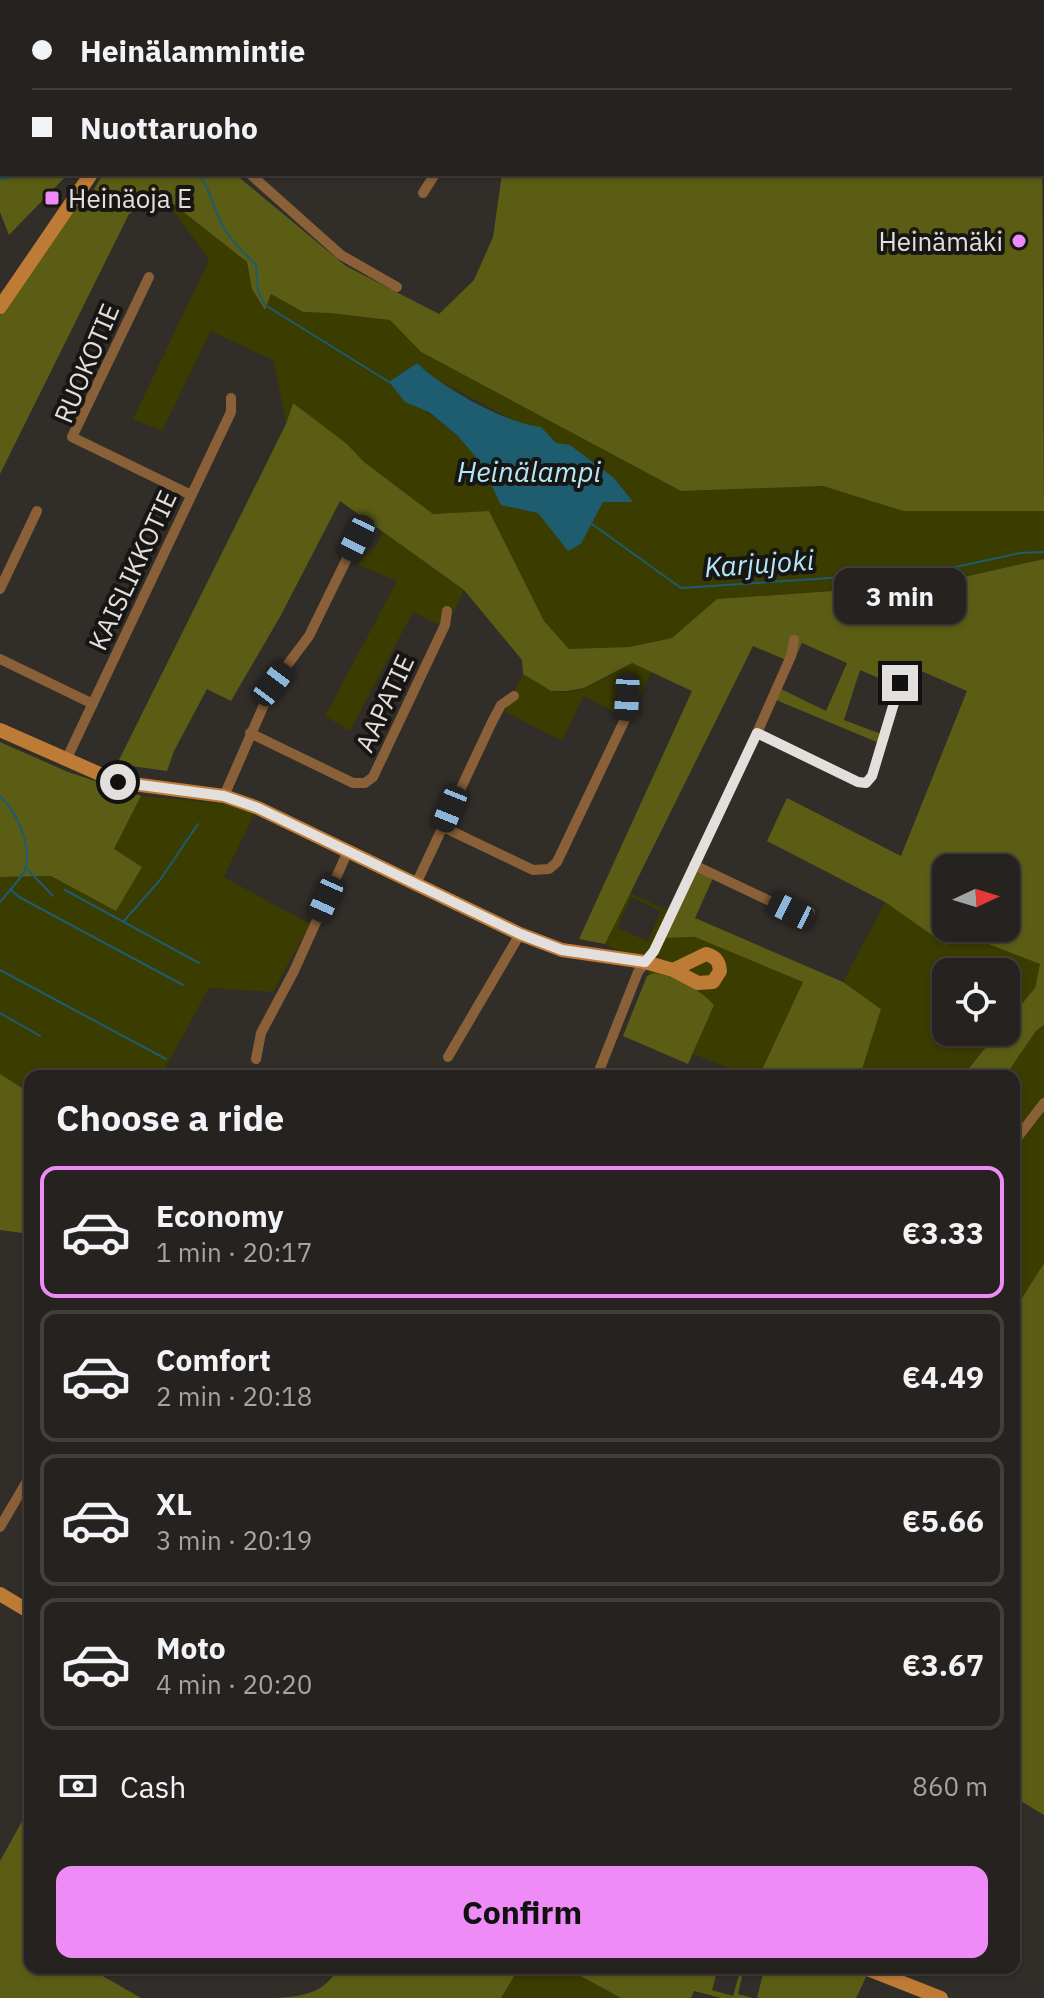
<!DOCTYPE html>
<meta charset="utf-8">
<style>
:root{--surface:#25221f;--page:#2d2a28;--text:#f1f3f6;--muted:#a3a4a4;--line:#423f3d;--accent:#ef8bf7}
body{margin:0;font-family:"IBM Plex Sans",sans-serif;background:var(--page);color:var(--text);height:100vh;display:flex;flex-direction:column;font-size:30px;white-space:nowrap}
*{box-sizing:border-box;margin:0}
p{font-size:26px;color:var(--muted)}
.icon{flex:none;width:44px;height:44px;fill:none;stroke:currentColor;stroke-width:2;stroke-linecap:round;stroke-linejoin:round}
.map{position:relative;flex:1;overflow:hidden}
.drawer{position:absolute;left:24px;top:1070px;width:996px;height:904px;display:flex;flex-direction:column;background:var(--surface);border-radius:16px;box-shadow:0 2px 6px #0004,0 0 0 2px var(--line)}
.drawer>*{flex:none}
.banner{position:absolute;left:0px;top:0px;width:1044px;height:176px;box-shadow:0 2px 6px #0004,0 0 0 2px var(--line);display:grid;align-content:center;height:176px;padding:0 32px;background:var(--surface)}
.needle{width:52px;rotate:86deg}
.fabs{position:absolute;left:932px;top:854px;display:grid;gap:16px}
.fabs a{display:grid;place-items:center;width:88px;height:88px;border-radius:16px;background:var(--surface);box-shadow:0 2px 6px #0004,0 0 0 2px var(--line);font-size:40px}
.end{position:absolute;width:36px;height:36px;margin:-18px;border:10px solid #e2dfdc;background:#111;box-shadow:0 0 0 4px #111}
.from{border-radius:50%}
.bubble{position:absolute;height:56px;border-radius:16px;background:var(--surface);box-shadow:0 2px 6px #0004,0 0 0 2px var(--line);font-size:26px;font-weight:800;line-height:56px;text-align:center}
.car{position:absolute;width:24px;height:48px;margin:-24px -12px;border-radius:10px;box-shadow:0 0 6px 2px #0007;background:linear-gradient(#222 24%,#8ab4d8 0 40%,#222 0 76%,#8ab4d8 0 86%,#222 0)}
.banner b{display:flex;align-items:center;gap:28px;height:76px;font-size:30px}
.banner b+b{border-top:2px solid var(--line)}
.banner i{width:20px;height:20px;background:var(--text)}
ul{padding:0;list-style:none}
li{display:flex;align-items:center;gap:24px;height:132px;margin:0 16px 12px;padding:0 16px;border:4px solid var(--line);border-radius:16px}
li div{flex:1}
li b{display:block;font-size:30px}
li em{font-style:normal;font-weight:800}
li.on{border-color:var(--accent)}
li>.icon{width:72px;height:72px;stroke-width:1.5}
h2{padding:0 32px;font-size:36px;line-height:96px}
.pay{display:flex;align-items:center;gap:20px;height:88px;padding:0 32px;font-size:30px}
.pay p{margin-inline-start:auto}
.cta{display:flex;gap:16px;margin-top:auto;padding:16px 32px}
.cta a{flex:1;height:92px;border-radius:16px;background:var(--accent);color:#111;font-size:32px;font-weight:800;line-height:92px;text-align:center}
.map>svg:first-child{display:block}
.green{fill:#3a3c00;fill-rule:evenodd}
.forest{fill:#5b5d15;fill-rule:evenodd}
.water{fill:#1e5c6f}
.lines{fill:none;stroke-linecap:round;stroke-linejoin:round}
.stream{stroke:#1e5c6f;stroke-width:2}
.street{stroke:#8a6038;stroke-width:10}
.secondary{stroke:#be7b35;stroke-width:14}
.route{stroke:#e2dfdc;stroke-width:10}
.poi-dot{fill:#ef8bf7;stroke:#181614;stroke-width:3}
.labels{text-anchor:middle;dominant-baseline:central;stroke-width:8;stroke-linejoin:round;paint-order:stroke}
.poi-label{font-size:26px;fill:#e2dfdc;stroke:#181614;text-anchor:start}
.street-label{font-size:26px;fill:#e2dfdc;stroke:#181614}
.water-label{font-size:28px;font-style:italic;fill:#b3e7f8;stroke:#181614}
</style>
<div class="map">
<svg width="1044" height="1998" viewBox="0 0 1044 1998">
<rect width="100%" height="100%" fill="#312d29"/>
<path class="green" d="M163,196L247,262L252,289L265,310L271,294L303,312L329,313L390,320L421,352L681,491L823,486L903,511H1044V559L933,584L717,599L672,638L629,647L569,649L544,621L489,511L433,514L364,462L347,444L292,404L286,424L274,361L211,331L162,431L133,419L209,260ZM417,363L431,377L523,425L458,436L389,382Z
M383,532L464,590L446,628L413,612L350,731L325,716L397,581L356,564L376,546Z
M632,663L651,672L629,720L583,696L562,741L504,711L523,674C531,679 541,686 550,690C576,700 610,674 632,663Z
M141,796L226,804L254,814L224,877L310,924L273,992L209,988L161,1076H30V1093L0,1074V877L51,876L116,911L114,849Z
M629,893L674,913L664,938L695,937L804,982L759,1076H749L693,1054L713,1004L654,973L647,976L650,968L605,944ZM631,897L661,911L648,941L617,928Z
M885,902L946,945L954,931L1041,964L1035,988L1006,1023V972H946V1032H998L969,1067L977,1076H860L881,1009L843,982Z
M1044,1025V1263L1014,1311V1076H1005L1036,1031Z
M519,1968H566L621,1998H501Z"/>
<path class="forest" d="M0,78L2,174H68L9,235L0,212Z
M1042,129L1044,511H903L823,486L681,491L421,352L390,320L329,313L303,312L271,294L265,310L252,289L247,262L163,196L129,214L0,474V315L77,207L91,194L103,174H235L346,266L439,314L474,280L493,237L502,174H1042Z
M293,403L347,444L364,462L433,514L489,511L544,621L569,649L629,647L672,638L717,599L933,584L1044,559V1025L1036,1031L1005,1076H977L969,1068L998,1032H1006V1023L1035,988L1040,964L955,931L946,945L885,902L767,841L787,798L901,856L967,691L910,666L902,688L860,670L844,720L881,734L879,743L776,700L781,689L826,711L847,663L802,643L793,663L753,646L605,944L579,939L692,691L632,663L584,688L567,691H551L523,674L522,660L464,590L340,501L281,615L231,701L207,689L174,751L167,771L117,764L286,424ZM946,868H1006V928H946Z
M0,742L68,772L141,796L114,849L142,867L116,911L51,876L0,877Z
M693,870L713,878L695,918L843,982L881,1009L860,1076H759L803,982L695,937L663,938Z
M654,973C677,976 698,988 714,1005L688,1064L623,1036L647,976Z
M0,1074L30,1093V1234L0,1230Z
M1044,1263V1815L1014,1797V1311Z
M30,1807V1968H89L141,1998H0V1861Z
M338,1968H519L501,1998H273C300,1997 325,1994 338,1968Z
M566,1968H718L712,1990L733,1996L741,1968H744L738,1994L753,1998H721L694,1991L691,1998H621Z
M758,1968H847L867,1975L856,1998H757L764,1970Z"/>
<path class="water" d="M417,363C442,388 506,423 541,427L556,443L570,445L614,478L633,502H603L581,544L568,551L538,513L501,505L481,463L458,436L429,412L405,402L389,382Z"/>
<g class="lines">
<path class="stream" d="M199,174C210,189 212,204 220,220C228,238 243,252 256,265L258,290L265,305L389,382
M1,179L33,174
M592,524L681,588L937,571L1020,553L1044,552
M0,796C16,812 31,842 26,866C23,878 8,892 0,902
M26,868L53,896
M10,889L19,897L183,985
M65,890L199,963
M124,921L160,880L198,824
M0,970L166,1059
M0,1013L40,1036"/>
<path class="street" d="M169,0L171,2
M638,0L646,2
M76,2L78,0
M473,2V0
M907,2L909,0
M0,86L2,81
M250,174L341,255L397,287
M423,193L435,174
M149,277L72,437L191,495
M0,589L37,511
M0,659L93,704
M250,733L353,783H365L373,777L445,625L447,611
M757,733L858,782L866,783L872,776L900,683L898,669
M66,760L231,412V398
M224,796L273,684L309,636L357,538
M443,827L533,870L549,869L557,862L626,717L627,697
M694,865L791,911L810,912
M416,884L492,722L501,705L514,696
M448,1057L520,934
M256,1059L261,1033L294,971L348,851
M597,1076L638,972L654,951L757,733L791,656L794,640
M1014,1142L1044,1103
M0,1527L30,1476"/>
<path class="secondary" d="M207,2L209,0
M0,307L91,174
M0,730L118,782L224,796L258,808L520,934L562,950L645,962L673,970L698,983L713,982L720,971C719,961 716,957 706,954L673,970
M0,1594L30,1612
M865,1968L941,1998"/>
</g>
<g class="lines">
<path class="route" d="M118,782L224,796L258,808L520,934L562,950L645,962L654,951L757,733L858,782L866,783L872,776L900,683"/>
</g>
<g class="poi-dot">
<rect x="44" y="190" width="16" height="16" rx="4"/>
<circle cx="1019" cy="241" r="8"/>
</g>
<g class="labels">
<g class="poi-label">
<text x="68" y="198">Heinäoja E</text>
<text x="1003" y="241" text-anchor="end">Heinämäki</text>
</g>
<g class="street-label">
<text transform="translate(86 363) rotate(-67)">RUOKOTIE</text>
<text transform="translate(132 570) rotate(-65)">KAISLIKKOTIE</text>
<text transform="translate(384 703) rotate(-65)">AAPATIE</text>
</g>
<g class="water-label">
<text x="529" y="471">Heinälampi</text>
<text transform="translate(759 563) rotate(-4)">Karjujoki</text>
</g>
</g>
</svg>
<div class="fabs">
<a><svg class="needle" viewBox="-14 -14 28 28"><path d="M0-13l5 13h-10z" fill="#e53935"/><path d="M0 13l5-13h-10z" fill="#a3a4a4"/></svg></a>
<a><svg class="icon" aria-label="locate" viewBox="0 0 24 24"><circle cx="12" cy="12" r="6"/><path d="M12 2v4M12 18v4M2 12h4M18 12h4"/></svg></a>
</div>
<i class="end from" style="left:118px;top:782px"></i>
<i class="end" style="left:900px;top:683px"></i>
<div class="bubble" style="left:834px;top:568px;width:132px">3 min</div>
<i class="car" style="left:357px;top:538px;rotate:206deg"></i>
<i class="car" style="left:273px;top:684px;rotate:37deg"></i>
<i class="car" style="left:627px;top:697px;rotate:183deg"></i>
<i class="car" style="left:450px;top:809px;rotate:202deg"></i>
<i class="car" style="left:326px;top:899px;rotate:204deg"></i>
<i class="car" style="left:791px;top:911px;rotate:296deg"></i>
<div class="banner">
<b><i class="from"></i>Heinälammintie</b>
<b><i></i>Nuottaruoho</b>
</div>
<section class="drawer">
<h2>Choose a ride</h2>
<ul>
<li class="on"><svg class="icon" aria-label="car" viewBox="0 0 24 24"><path d="M5 17H2v-5l4-1 3-4h7l3 4 3 1v5h-3M9 17h6M6 11h13"/><circle cx="7" cy="17" r="2"/><circle cx="17" cy="17" r="2"/></svg><div><b>Economy</b><p>1 min · 20:17</p></div><em>€3.33</em></li>
<li><svg class="icon" aria-label="car" viewBox="0 0 24 24"><path d="M5 17H2v-5l4-1 3-4h7l3 4 3 1v5h-3M9 17h6M6 11h13"/><circle cx="7" cy="17" r="2"/><circle cx="17" cy="17" r="2"/></svg><div><b>Comfort</b><p>2 min · 20:18</p></div><em>€4.49</em></li>
<li><svg class="icon" aria-label="car" viewBox="0 0 24 24"><path d="M5 17H2v-5l4-1 3-4h7l3 4 3 1v5h-3M9 17h6M6 11h13"/><circle cx="7" cy="17" r="2"/><circle cx="17" cy="17" r="2"/></svg><div><b>XL</b><p>3 min · 20:19</p></div><em>€5.66</em></li>
<li><svg class="icon" aria-label="car" viewBox="0 0 24 24"><path d="M5 17H2v-5l4-1 3-4h7l3 4 3 1v5h-3M9 17h6M6 11h13"/><circle cx="7" cy="17" r="2"/><circle cx="17" cy="17" r="2"/></svg><div><b>Moto</b><p>4 min · 20:20</p></div><em>€3.67</em></li>
</ul>
<div class="pay"><svg class="icon" aria-label="cash" viewBox="0 0 24 24"><path d="M3 7h18v10H3z"/><circle cx="12" cy="12" r="2"/></svg>Cash<p>860 m</p></div>
<div class="cta"><a>Confirm</a></div>
</section>
</div>
